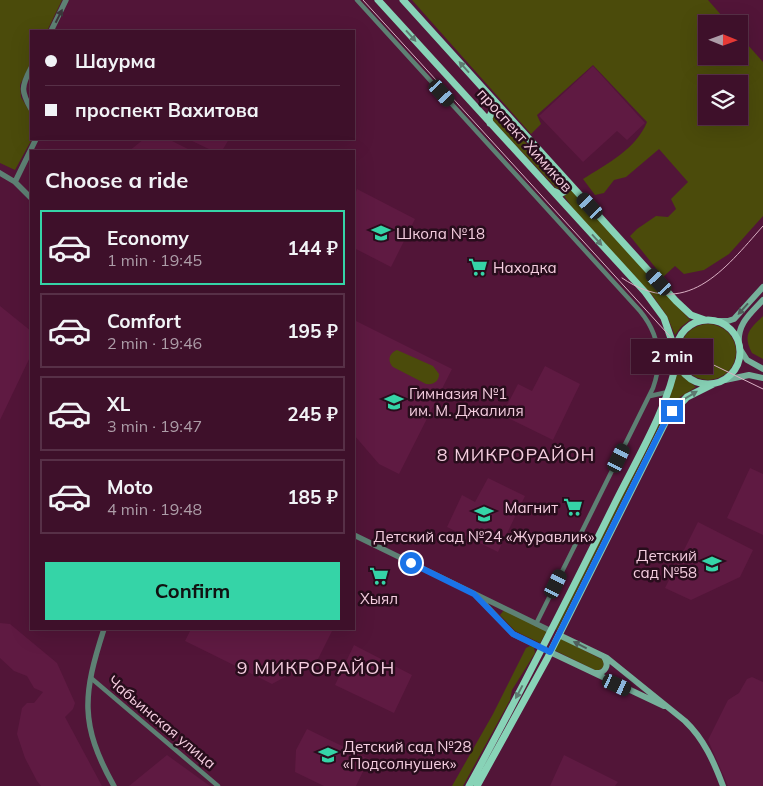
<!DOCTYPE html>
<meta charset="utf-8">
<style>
:root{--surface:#3e102a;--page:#491e36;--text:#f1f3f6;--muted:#ad9da8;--line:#573047;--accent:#35d4a7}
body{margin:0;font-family:Mulish,sans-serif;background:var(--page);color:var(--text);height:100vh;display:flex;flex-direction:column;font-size:19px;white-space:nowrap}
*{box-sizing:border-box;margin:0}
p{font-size:16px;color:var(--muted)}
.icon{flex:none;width:28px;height:28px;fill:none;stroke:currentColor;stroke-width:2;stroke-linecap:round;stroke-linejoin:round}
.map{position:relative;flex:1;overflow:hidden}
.drawer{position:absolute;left:30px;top:150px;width:325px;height:480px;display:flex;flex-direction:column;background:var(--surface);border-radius:0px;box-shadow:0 5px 20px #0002,0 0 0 1px var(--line)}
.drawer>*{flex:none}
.banner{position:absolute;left:30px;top:30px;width:325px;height:110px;border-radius:0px;box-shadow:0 5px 20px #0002,0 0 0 1px var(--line);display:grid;align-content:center;height:110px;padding:0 15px;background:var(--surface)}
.needle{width:32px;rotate:91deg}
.controls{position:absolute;left:698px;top:15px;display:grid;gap:10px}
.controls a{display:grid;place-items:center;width:50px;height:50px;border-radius:0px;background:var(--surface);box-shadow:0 5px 20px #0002,0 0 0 1px var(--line);font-size:25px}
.end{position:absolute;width:22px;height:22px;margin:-11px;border:6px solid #1a73e8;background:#fff;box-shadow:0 0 0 2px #fff}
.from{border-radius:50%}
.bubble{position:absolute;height:35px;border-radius:0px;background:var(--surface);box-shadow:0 5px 20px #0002,0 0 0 1px var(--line);font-size:16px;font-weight:700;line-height:35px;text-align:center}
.car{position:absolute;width:15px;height:30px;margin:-15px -8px;border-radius:6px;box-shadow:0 0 4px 1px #0007;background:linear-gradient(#222 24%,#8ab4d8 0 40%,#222 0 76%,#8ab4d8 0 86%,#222 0)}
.banner b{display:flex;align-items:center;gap:18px;height:48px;font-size:19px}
.banner b+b{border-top:1px solid var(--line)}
.banner i{width:12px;height:12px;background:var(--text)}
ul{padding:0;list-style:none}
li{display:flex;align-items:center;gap:15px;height:75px;margin:0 10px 8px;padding:0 5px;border:2px solid var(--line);border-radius:0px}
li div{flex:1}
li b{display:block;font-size:19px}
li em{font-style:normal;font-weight:700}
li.active{border-color:var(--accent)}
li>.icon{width:45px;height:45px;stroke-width:1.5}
h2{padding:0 15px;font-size:22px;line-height:60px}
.primary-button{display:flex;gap:10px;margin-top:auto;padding:10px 15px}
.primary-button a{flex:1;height:58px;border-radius:0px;background:var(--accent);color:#111;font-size:20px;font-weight:700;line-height:58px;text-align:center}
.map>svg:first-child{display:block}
.built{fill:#5f1a42}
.green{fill:#4b4b0b;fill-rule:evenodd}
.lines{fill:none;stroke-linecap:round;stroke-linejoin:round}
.minor{stroke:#5e8174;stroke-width:4.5}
.tertiary{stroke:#5e8174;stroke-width:5.5}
.secondary{stroke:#76af9a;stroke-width:6}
.primary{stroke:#88d3b7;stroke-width:7}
.tram{stroke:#dab0c4;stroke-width:1}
.oneway{fill:#3b363b}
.oneway2{fill:#5d7a71}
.oneway3{fill:#4f5e5b}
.route{stroke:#1a73e8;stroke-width:6}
.labels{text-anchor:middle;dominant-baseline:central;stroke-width:5;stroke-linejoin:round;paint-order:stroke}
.street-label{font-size:15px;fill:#f5cee0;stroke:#280d1c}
.poi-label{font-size:15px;fill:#f5cee0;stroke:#280d1c;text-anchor:start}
.quarter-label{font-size:18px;letter-spacing:1px;fill:#f5cee0;stroke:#280d1c}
</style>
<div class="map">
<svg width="763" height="786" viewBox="0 0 763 786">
<rect width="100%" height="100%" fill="#521538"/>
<path class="built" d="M593,66L645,123L627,140L617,131L583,162L539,116Z
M144,139H168L192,151H129Z
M188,139H229L222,151H213Z
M357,189L415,219L391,267L354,248V197Z
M0,306L31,331V355L0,420Z
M354,320L452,369L399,474L379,464L354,435Z
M545,366L580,384L553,440L502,415L518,384L532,391Z
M750,468L763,474V535L727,518Z
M488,478L525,496L498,552L447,527L462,495L475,502Z
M698,522L753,550L740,577L691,600L665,588Z
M0,623L10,624L57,663L75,703L73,709L65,717L102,786H41L37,781L25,758L17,734L22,708L27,703H34L43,692L34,688L27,676L14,671L0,658Z
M191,629H333L318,659L272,684L185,641Z
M354,645L412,675L394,713L335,685Z
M752,677L763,682V786H728L708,740L728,700L739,693L747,679Z
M307,729L369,759L356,786H324L295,772L296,750Z
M167,755L210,786H129Z
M564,755L618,782L615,786H550Z"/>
<path class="green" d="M0,0H62L47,31H31V62L20,85L21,97L31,114L32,139L15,170L0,163Z
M412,0H708L729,24H706V56H739V35L763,62V216L729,254L704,270L684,274L675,266L663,277L630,236L637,229L656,216L668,217L676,209L671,199L688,182L659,149L626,177L614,180L604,193L595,195L583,179C607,164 636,149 647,122L593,65L537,115L541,124L531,134ZM706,84H739V116H706Z
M497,113L565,183L562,190L556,188L493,121L492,117Z
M571,189L690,320L681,327L675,335L667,316L653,296L574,210L564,196Z
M763,316V359L752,353C742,334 750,329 763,316Z
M680 352a28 28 0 1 1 56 0a28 28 0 1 1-56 0Z
M397,350L433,366L439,374C439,381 434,385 426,384L393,367C387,361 389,353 397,350Z
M677,373H679L696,387L680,397L663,418L557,630L555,629L669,400Z
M504,610L547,631L540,643L515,631L500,615Z
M560,638L603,660L604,667L597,671L554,650Z
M530,646L534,647L535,653L512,690L510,700L463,786H452L493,714L526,648Z"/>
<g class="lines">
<path class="minor" d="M357,0L640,311C659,334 663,360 653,388L536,624
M650,396L668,392
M91,678L218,786"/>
<path class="tertiary" d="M51,31L66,0
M31,68C21,87 21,91 31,109
M0,173L15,182L31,198
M15,182L36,139
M354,535L551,631
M478,597L513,634L542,648
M104,629C83,694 79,724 114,786"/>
<path class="secondary" d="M718,321H728L734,319L763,287
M739,344C737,324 750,314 763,300
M740,349L747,360L763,369
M725,380L749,375L763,378
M559,635L607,658L685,721C704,739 714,762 723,786
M550,652L664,706
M595,673C605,674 610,665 604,657"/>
<path class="primary" d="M378,0L645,292L664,318L676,353
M403,0L676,301L691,315L705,320
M490,123L489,118L492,112L498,110L503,112
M553,191L560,194L565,191L567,184L564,178
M676 352a32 32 0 1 1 64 0a32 32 0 1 1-64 0Z
M469,786C520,694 567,600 614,505C636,460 668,409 677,359
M477,786L547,659L668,417L687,397L713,384"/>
<path class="tram" d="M363,0L677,344L687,352L763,389
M622,278C686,321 724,270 763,226"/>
</g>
<defs><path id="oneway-solid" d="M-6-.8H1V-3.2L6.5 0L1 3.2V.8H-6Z" transform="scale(1.25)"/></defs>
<use class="oneway" href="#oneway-solid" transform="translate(59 16) rotate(-63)"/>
<g class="oneway2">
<use href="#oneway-solid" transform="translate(411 36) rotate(48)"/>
<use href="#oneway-solid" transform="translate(464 67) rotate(-132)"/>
<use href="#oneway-solid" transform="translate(597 240) rotate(48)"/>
<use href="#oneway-solid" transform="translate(691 395) rotate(-31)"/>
<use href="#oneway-solid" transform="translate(519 692) rotate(118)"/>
</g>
<g class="oneway3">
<use href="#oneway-solid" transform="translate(743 309) rotate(132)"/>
<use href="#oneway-solid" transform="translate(580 645) rotate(-153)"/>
</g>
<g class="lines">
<path class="route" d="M411,563L474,594L513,634L550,652L663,426L672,411"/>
</g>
<defs>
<g id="school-bare" transform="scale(1.5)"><path d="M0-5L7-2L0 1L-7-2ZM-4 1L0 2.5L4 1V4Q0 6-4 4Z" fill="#35d4a7" stroke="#280d1c" stroke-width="2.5" paint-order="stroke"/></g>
<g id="supermarket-bare" transform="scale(1.5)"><path d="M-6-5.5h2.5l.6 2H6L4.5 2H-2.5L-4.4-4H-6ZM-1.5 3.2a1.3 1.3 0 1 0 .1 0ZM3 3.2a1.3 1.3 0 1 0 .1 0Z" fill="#35d4a7" stroke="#280d1c" stroke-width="2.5" paint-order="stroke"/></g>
</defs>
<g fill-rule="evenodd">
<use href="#school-bare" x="381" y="233"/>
<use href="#supermarket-bare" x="478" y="267"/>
<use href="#school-bare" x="394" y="402"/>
<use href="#supermarket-bare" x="573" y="507"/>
<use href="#school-bare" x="484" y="514"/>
<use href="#school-bare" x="712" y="564"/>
<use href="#supermarket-bare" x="379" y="576"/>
<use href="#school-bare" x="328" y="755"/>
</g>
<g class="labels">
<g class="street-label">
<text transform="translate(525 140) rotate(48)">проспект Химиков</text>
<text transform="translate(162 722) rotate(40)">Чабьинская улица</text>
</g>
<g class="poi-label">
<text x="396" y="233">Школа №18</text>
<text x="493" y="267">Находка</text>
<text x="409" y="393">Гимназия №1<tspan x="409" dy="17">им. М. Джалиля</tspan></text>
<text x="558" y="507" text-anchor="end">Магнит</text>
<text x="484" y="536" text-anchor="middle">Детский сад №24 «Журавлик»</text>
<text x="697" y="555" text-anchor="end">Детский<tspan x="697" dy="17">сад №58</tspan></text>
<text x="379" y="598" text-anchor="middle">Хыял</text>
<text x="343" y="746">Детский сад №28<tspan x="343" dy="17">«Подсолнушек»</tspan></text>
</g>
<g class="quarter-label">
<text x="516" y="454">8 МИКРОРАЙОН</text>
<text x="316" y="667">9 МИКРОРАЙОН</text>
</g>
</g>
</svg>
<div class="controls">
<a><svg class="needle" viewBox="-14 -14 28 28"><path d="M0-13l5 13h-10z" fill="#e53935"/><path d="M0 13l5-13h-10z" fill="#ad9da8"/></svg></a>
<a><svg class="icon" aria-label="layers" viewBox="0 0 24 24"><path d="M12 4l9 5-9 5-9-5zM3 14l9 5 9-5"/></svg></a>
</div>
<i class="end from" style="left:411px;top:563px"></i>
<i class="end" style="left:672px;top:411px"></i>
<div class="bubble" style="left:631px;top:339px;width:82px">2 min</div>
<i class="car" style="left:442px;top:93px;rotate:138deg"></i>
<i class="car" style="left:590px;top:206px;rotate:317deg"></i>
<i class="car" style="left:659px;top:282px;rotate:318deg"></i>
<i class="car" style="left:619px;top:458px;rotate:26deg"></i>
<i class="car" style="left:556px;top:584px;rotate:26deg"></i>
<i class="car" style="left:617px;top:685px;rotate:115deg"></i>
<div class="banner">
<b><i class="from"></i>Шаурма</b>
<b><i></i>проспект Вахитова</b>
</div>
<section class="drawer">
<h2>Choose a ride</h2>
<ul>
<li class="active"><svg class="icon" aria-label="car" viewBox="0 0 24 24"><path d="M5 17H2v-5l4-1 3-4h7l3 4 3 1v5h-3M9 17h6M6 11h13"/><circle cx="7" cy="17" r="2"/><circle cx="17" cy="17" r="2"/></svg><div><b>Economy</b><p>1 min · 19:45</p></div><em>144 ₽</em></li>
<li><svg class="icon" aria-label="car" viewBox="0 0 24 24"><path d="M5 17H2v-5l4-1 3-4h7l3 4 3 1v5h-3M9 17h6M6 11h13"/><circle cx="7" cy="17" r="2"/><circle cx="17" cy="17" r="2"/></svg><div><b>Comfort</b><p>2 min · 19:46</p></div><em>195 ₽</em></li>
<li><svg class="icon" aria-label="car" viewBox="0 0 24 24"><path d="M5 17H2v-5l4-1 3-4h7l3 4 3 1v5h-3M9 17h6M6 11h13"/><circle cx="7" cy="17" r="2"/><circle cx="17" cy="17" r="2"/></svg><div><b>XL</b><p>3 min · 19:47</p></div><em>245 ₽</em></li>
<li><svg class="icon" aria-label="car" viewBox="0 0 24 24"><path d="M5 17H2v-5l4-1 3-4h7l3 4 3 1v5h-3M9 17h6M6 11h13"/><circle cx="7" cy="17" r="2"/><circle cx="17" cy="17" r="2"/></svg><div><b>Moto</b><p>4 min · 19:48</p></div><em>185 ₽</em></li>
</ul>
<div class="primary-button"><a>Confirm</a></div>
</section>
</div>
